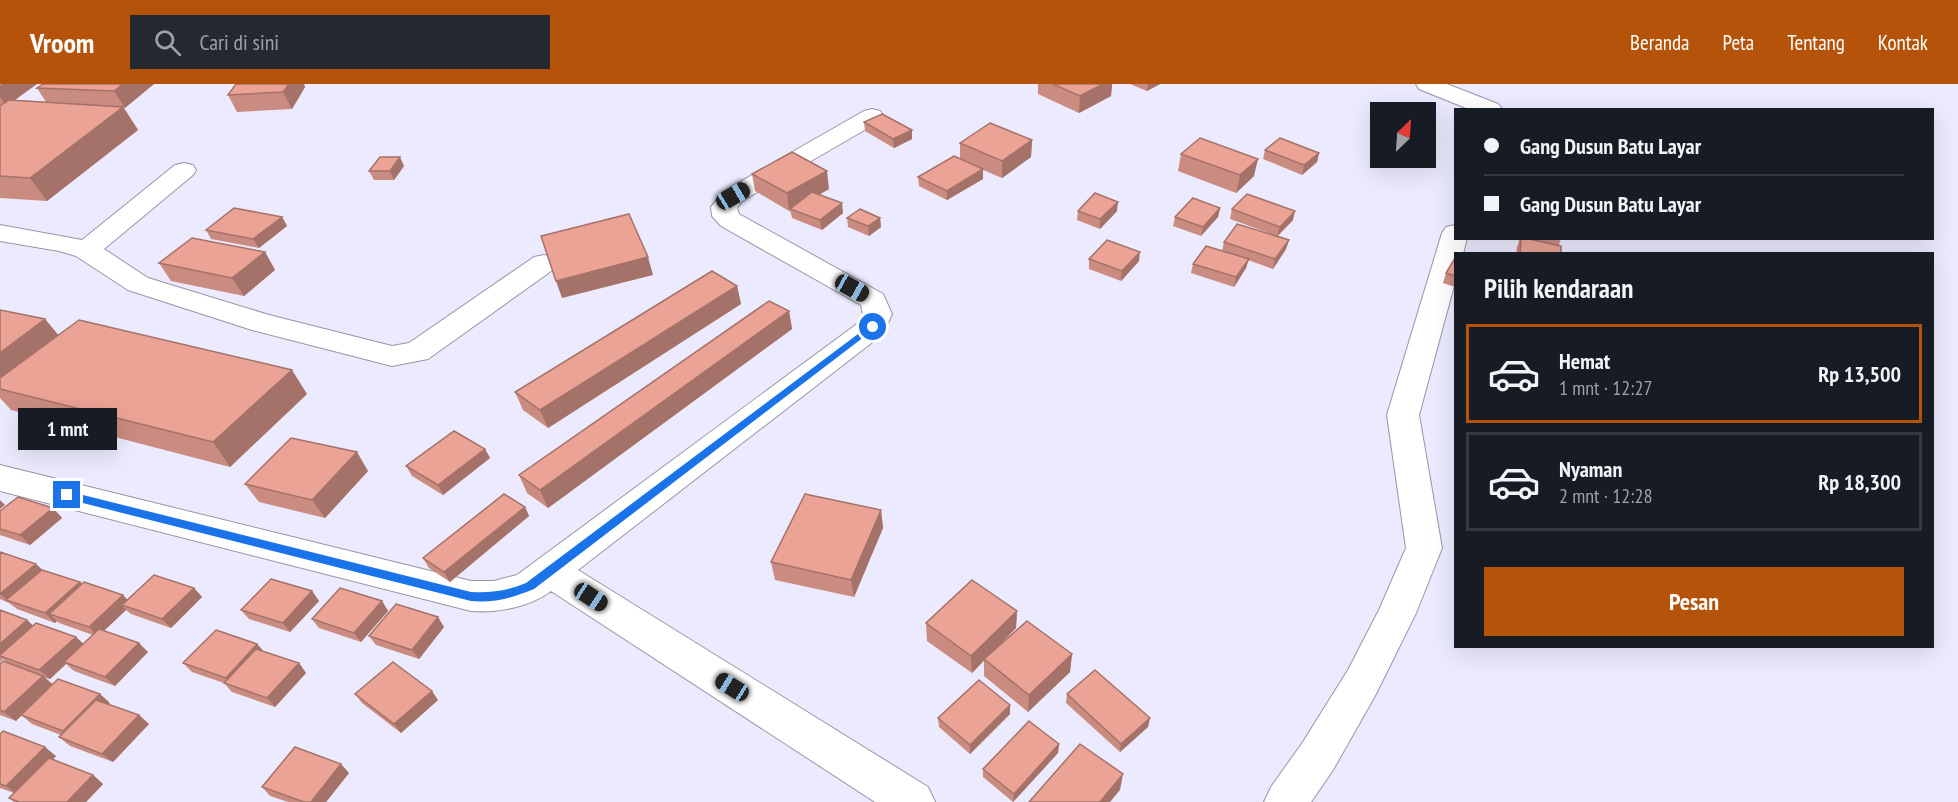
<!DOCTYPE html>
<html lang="id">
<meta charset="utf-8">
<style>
:root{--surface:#171b24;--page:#242831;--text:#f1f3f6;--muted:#9ea1a6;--line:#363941;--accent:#b45309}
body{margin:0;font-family:"PT Sans Narrow",sans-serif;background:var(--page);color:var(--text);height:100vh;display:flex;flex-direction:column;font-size:22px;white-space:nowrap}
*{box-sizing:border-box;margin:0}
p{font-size:20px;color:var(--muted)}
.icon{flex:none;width:33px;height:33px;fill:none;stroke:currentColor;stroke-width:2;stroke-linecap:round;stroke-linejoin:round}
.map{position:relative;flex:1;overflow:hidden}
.drawer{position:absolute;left:1454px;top:168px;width:480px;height:396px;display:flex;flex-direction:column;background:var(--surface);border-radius:0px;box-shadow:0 6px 24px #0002}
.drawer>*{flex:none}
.banner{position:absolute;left:1454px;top:24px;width:480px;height:132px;border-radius:0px;box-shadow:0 6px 24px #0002;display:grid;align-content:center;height:132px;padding:0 30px;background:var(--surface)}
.needle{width:39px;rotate:25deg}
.tools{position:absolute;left:1370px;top:18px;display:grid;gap:12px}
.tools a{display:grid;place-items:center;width:66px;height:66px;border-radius:0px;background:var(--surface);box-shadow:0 6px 24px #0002;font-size:30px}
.end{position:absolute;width:27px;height:27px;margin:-14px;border:8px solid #1a73e8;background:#fff;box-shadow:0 0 0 3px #fff}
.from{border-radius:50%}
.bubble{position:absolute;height:42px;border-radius:0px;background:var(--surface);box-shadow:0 6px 24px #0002;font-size:20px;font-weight:800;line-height:42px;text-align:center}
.car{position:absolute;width:18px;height:36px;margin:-18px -9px;border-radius:8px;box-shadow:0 0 4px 2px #0007;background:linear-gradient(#222 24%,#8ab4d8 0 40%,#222 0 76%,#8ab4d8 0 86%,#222 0)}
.banner b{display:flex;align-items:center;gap:21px;height:57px;font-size:22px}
.banner b+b{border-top:2px solid var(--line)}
.banner i{width:15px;height:15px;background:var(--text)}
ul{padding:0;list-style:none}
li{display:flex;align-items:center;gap:18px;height:99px;margin:0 12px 9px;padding:0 18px;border:3px solid var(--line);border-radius:0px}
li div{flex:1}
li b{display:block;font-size:22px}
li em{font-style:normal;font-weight:800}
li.selected{border-color:var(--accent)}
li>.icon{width:54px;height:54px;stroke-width:1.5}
h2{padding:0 30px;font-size:27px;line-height:72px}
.primary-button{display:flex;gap:12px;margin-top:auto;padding:12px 30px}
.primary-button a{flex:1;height:69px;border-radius:0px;background:var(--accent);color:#fff;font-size:24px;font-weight:800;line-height:69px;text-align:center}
header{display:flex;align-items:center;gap:36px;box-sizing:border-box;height:84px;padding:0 30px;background:var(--accent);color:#fff}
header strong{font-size:28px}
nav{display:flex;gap:33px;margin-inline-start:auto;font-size:21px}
.search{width:420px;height:54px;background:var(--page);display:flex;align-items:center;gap:15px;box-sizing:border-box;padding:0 21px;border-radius:0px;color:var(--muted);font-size:22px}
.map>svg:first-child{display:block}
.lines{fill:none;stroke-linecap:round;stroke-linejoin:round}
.minor-casing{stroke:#9795a7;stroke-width:2}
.minor{fill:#fff;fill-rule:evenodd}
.wall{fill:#ca8c80}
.shaded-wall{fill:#a47268}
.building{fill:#eba395;stroke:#a47268;stroke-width:1.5}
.route{fill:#1a73e8}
</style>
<header>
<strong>Vroom</strong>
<div class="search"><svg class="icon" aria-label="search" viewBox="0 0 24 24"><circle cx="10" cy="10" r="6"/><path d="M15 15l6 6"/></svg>Cari di sini</div>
<nav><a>Beranda</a><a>Peta</a><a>Tentang</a><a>Kontak</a></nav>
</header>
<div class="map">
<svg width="1958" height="718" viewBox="0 0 1958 718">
<rect width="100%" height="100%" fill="#eceafe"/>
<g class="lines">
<g class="minor-casing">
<path id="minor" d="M1416,0H1447L1498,20L1502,25L1471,26L1419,5Z
M872,25L880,27L884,32L880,37L742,117L737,124L739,130L883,210L892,230L883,250L578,486L928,703L935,718H875L551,507C530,523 498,529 471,527L0,407V381L471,497H494L517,491L861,237L863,230L861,221L721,142L712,132L711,123L724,107L864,27Z
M184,79L193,81L196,86L193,91L104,165L148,194L269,231L392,262L409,259L534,173L544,171L554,173L558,179L554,185L428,275L392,282L252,246L128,206L76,172L59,167L0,157V141L82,156L175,81Z
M1455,141V154H1467L1463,170H1455V198L1419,331L1442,464L1416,529L1376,610L1333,686L1311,718H1264L1271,703L1303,658L1348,586L1379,526L1406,464L1387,331L1442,149L1446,143Z"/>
</g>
<use href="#minor" class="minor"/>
</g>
<path class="wall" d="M0,0H37L15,16L46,18L37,4L154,0L124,24L138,46L47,117L0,114Z
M236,0H304L305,3L292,25L237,28L228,11Z
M1038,0H1112L1111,12L1079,29L1038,10Z
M1130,0H1160L1147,7Z
M864,38L912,55L894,64L865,47Z
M1032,56L1031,73L1002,94L983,86V95L947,116L919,102L918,93L960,75V59Z
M1265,66L1319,69L1317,78L1302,91L1263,75Z
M1181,70L1254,92L1236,109L1178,87Z
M404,82L394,96H374L369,87Z
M752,90L829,105L819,111L843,129L822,146L792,134L790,126L789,127L755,107Z
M1220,124L1218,133L1201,152L1173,142L1175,133Z
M1232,125L1293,136L1278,152L1289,156L1286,165L1273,185L1248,176L1246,184L1234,203L1191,189L1193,180L1222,167L1224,158L1274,151L1230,135Z
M1078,127H1117L1100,145L1077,136Z
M282,133L287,142L259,164L211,155L206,146Z
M847,134H880L881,143L869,152L848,143Z
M1518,154H1561L1559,161L1561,170H1516L1517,163L1519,158Z
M265,168L275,186L244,212L171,197L159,179Z
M1455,174V203L1443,199L1446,189Z
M1089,175L1139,177L1121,197L1089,185Z
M737,202L741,220L548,344L523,326L515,308Z
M789,227L792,245L548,424L527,409L519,391Z
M45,235L58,251L307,310L230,383L11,326L0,314V305Z
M485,365L490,374L443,411L412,392L406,382Z
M368,387L325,434L259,418L245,400Z
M525,423L529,432L450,498L429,484L423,474Z
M53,424L62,434L30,461L0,451V427Z
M881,426L883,444L854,513L775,496L771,478Z
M0,468L42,486L80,498L82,500L123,511L127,516L194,504L202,513L171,544L131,530L126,526L104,547L148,568L115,602L74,587L66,580L50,595L45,594L53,600L110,619L108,620L139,631L149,640L113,678L70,662L59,653L61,651L32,640L21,631L16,637L0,631V580L8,579L3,575L0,578V526L27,536L33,542L83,560L93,551L59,539L57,537L55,539L17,525L9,519L0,515Z
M312,507L319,517L290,548L249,535L241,526Z
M382,517L388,527L361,558L319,544L312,535Z
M1017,527L1016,544L995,565L1072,570L1070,588L1028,628L984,592V576L972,589L927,557L926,539Z
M444,543L419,575L376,561L369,552Z
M257,560L264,568L299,579L306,589L275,623L232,608L224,599L192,588L183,579Z
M355,610L438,616L401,649L362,619Z
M1067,610L1148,643L1120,668L1066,619Z
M1010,621V630L970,670L939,643L938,634Z
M0,650L56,672L52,676L93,691L103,700L86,718H14L9,714L14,709L0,704Z
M1059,660L1058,669L1013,718L983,693V685Z
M349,689L326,718H288L270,712L262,703Z"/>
<path class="shaded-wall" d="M3,0H37L6,22L0,13V2Z
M123,0H154L125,24L114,7Z
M289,0H304L305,3L292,25L283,8Z
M1103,0H1112L1111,12L1079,29L1080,12Z
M1148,0H1160L1147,7Z
M123,23L138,46L47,117L30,94Z
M912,46V55L894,64L893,55Z
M1032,56L1031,73L1002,94V77Z
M1319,69L1317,78L1302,91L1304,81Z
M400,73L404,82L394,96L390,87Z
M1258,75L1254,92L1236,109L1240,91Z
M983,85V95L947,116V107Z
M827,87L829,105L792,125H790V126L789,127L787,109Z
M1118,118L1117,127L1100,145V135Z
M842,119L843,129L822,146L820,136Z
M1220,124L1218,133L1201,152L1203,143Z
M1295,127L1293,136L1277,152L1280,143Z
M282,133L287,142L259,164L253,155Z
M880,134L881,143L869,152L868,142Z
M1289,156L1286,165L1273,185L1275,175Z
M265,168L275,186L244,212L232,194Z
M1140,168L1139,177L1121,197L1122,187Z
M648,173L653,191L562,214L556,197Z
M1249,175L1246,184L1234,203L1236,193Z
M737,202L741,220L548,344L540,326Z
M789,227L792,245L548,424L540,406Z
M45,235L60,253L0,299V269Z
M292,286L307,310L230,383L213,358Z
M485,365L490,374L443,411L438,401Z
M357,368L368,387L325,434L312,416Z
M0,416L5,421L0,425Z
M525,423L529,432L450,498L444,488Z
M53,424L62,434L30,461L20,451Z
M881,426L883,444L854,513L851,496Z
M36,480L46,489L8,517L0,510Z
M80,498L89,508L49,530L57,537L55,539L45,529Z
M194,504L202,513L171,544L162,535Z
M312,507L319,517L290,548L283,539Z
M123,511L132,521H122L126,526L98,552L89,543Z
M382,517L388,527L361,558L354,549Z
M1017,527L1016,544L972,589L971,572Z
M438,533L444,543L419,575L412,566Z
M27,536L37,545L0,572V560Z
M76,553L86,562L64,578L66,580L50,595L39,586Z
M139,559L148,568L115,602L105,593Z
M257,560L265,569L234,603L226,594Z
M1072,570L1070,588L1028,628L1029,611Z
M299,579L306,589L275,623L267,614Z
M43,592L53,601L16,637L4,628Z
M432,607L438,616L401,649L394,640Z
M100,610L110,619L73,655L63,647Z
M1010,621V630L970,670V661Z
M139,631L149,640L113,678L102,670Z
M1150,634L1148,643L1120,668L1121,660Z
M1059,660L1058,669L1013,718L1014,710Z
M45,663L56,672L18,711L6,702Z
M341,680L349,689L326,718H311Z
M1123,690L1120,706L1110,718H1100Z
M93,691L103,700L86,718H67Z"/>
<path class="building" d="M43,0H123L114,7L37,4Z
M236,0H289L283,8L228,11Z
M1053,0H1103L1080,12Z
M9,16L123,23L30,94L0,92V22Z
M882,30L912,46L893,55L864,38Z
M990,39L1032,56L1002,77L960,59Z
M1200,54L1258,75L1240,91L1181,70Z
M1280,54L1319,69L1304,81L1265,66Z
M792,68L827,87L787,109L752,90Z
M954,72L983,85L947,107L918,93Z
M380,73H400L390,87H369Z
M812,108L842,119L820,136L790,125Z
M1095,109L1118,118L1100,135L1078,127Z
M1247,110L1295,127L1280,143L1232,125Z
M1193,114L1220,124L1203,143L1175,133Z
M234,124L282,133L253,155L206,146Z
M860,125L880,134L868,142L847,134Z
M629,130L648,173L556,197L541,152Z
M1237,140L1289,156L1275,175L1224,158Z
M192,154L265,168L232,194L159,179Z
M1521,154H1525L1561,162V170H1520Z
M1107,156L1140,168L1122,187L1089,175Z
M1206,162L1249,175L1236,193L1193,180Z
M1455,174V192L1446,189Z
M712,187L737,202L540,326L515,308Z
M769,217L789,227L540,406L519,391Z
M0,226L45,235L0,269Z
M79,236L292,286L213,358L0,305V294Z
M454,347L485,365L438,401L406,382Z
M291,354L357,368L312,416L245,400Z
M504,410L525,423L444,488L423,474Z
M805,410L881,426L851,496L771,478Z
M18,413L53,424L20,451L0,445V427Z
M0,468L36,480L0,510Z
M42,486L80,498L45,529L6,516Z
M154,491L194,504L162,535L122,521Z
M271,495L312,507L283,539L241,526Z
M972,496L1017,527L971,572L926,539Z
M84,498L123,511L89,543L49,530Z
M340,504L382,517L354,549L312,535Z
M396,520L438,533L412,566L369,552Z
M0,526L27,536L0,560Z
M1027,537L1072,570L1029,611L984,575Z
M36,539L76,553L39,586L0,572V571Z
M99,545L139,559L105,593L64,578Z
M216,546L257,560L226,594L183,579Z
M256,565L299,579L267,614L224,599Z
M3,577L43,592L4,628L0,626V580Z
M393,578L432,607L394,640L355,610Z
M1095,586L1150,634L1121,660L1067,610Z
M58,595L100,610L63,647L21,631Z
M979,596L1010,621L970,661L938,634Z
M96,616L139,631L102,670L59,653Z
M1029,637L1059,660L1014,710L983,685Z
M3,647L45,663L6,702L0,700V650Z
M1080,660L1123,690L1100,718H1029Z
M295,663L341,680L311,718H304L262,703Z
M49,674L93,691L67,718H19L9,714Z"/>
<path class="route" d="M870,241L877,243L534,505C512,514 495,519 471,517L67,415L62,411L67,407L471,508C491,509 507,507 526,499Z"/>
</svg>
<div class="tools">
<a><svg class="needle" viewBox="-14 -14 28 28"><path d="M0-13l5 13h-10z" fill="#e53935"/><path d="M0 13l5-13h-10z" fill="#9ea1a6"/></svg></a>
</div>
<i class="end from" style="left:873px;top:243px"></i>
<i class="end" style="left:67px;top:411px"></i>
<div class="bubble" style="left:18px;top:324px;width:99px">1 mnt</div>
<i class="car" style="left:733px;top:112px;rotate:60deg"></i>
<i class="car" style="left:852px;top:204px;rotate:119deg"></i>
<i class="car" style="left:591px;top:513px;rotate:123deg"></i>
<i class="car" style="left:732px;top:603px;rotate:302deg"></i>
<div class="banner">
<b><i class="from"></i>Gang Dusun Batu Layar</b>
<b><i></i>Gang Dusun Batu Layar</b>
</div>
<section class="drawer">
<h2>Pilih kendaraan</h2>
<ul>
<li class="selected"><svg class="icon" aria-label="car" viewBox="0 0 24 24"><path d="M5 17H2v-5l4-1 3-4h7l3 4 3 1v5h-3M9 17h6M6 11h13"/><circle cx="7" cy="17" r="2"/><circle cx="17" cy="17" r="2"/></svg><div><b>Hemat</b><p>1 mnt · 12:27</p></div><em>Rp 13,500</em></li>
<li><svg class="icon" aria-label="car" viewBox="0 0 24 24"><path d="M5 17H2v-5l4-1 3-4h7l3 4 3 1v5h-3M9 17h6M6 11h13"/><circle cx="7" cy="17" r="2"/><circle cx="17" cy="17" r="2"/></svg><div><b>Nyaman</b><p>2 mnt · 12:28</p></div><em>Rp 18,300</em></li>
</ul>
<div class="primary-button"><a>Pesan</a></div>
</section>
</div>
